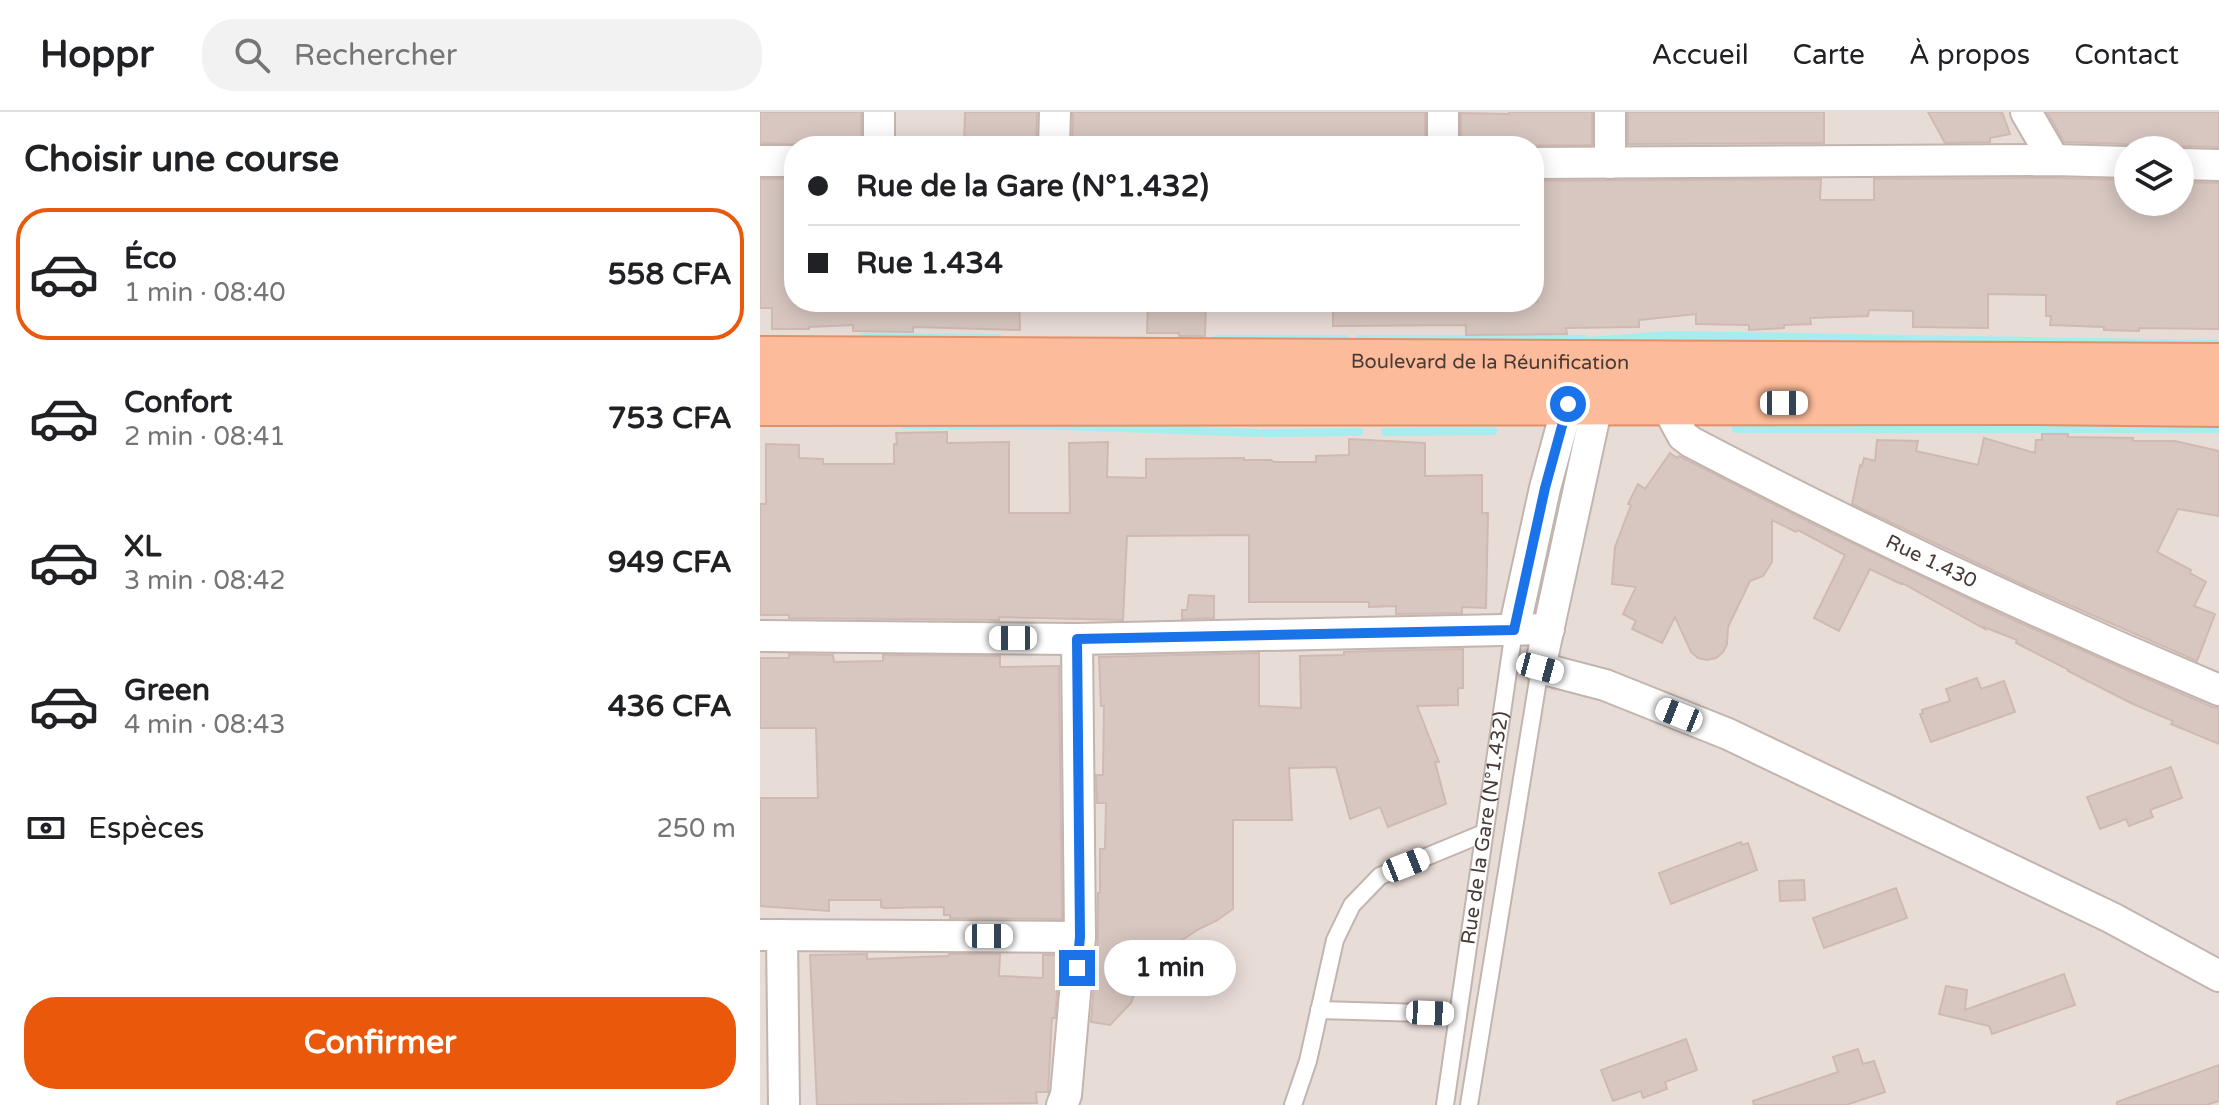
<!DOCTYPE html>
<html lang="fr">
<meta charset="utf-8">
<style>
:root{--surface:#fff;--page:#f2f2f2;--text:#202124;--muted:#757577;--line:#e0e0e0;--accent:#ea580c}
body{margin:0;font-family:"Varela Round",sans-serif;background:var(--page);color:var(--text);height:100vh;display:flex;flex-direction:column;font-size:30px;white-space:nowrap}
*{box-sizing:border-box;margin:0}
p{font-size:26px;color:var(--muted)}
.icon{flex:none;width:44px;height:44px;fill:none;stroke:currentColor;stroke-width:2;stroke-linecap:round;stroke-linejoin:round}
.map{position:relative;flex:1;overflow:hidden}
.drawer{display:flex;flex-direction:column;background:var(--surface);width:760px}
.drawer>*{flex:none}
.top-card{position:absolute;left:24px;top:24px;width:760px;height:176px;border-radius:32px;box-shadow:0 4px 20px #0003;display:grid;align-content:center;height:176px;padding:0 24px;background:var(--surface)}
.tools{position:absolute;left:1354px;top:24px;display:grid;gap:16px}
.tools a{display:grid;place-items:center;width:80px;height:80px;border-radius:50%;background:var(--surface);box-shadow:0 4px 20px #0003;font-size:40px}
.end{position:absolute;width:36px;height:36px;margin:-18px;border:10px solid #1a73e8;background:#fff;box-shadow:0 0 0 4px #fff}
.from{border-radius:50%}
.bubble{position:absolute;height:56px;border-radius:28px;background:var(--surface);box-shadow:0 4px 20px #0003;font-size:26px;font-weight:700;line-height:56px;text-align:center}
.car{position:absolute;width:24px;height:48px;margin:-24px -12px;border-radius:10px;box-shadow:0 0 6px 2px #0007;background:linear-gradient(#fff 24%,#345 0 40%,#fff 0 76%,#345 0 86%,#fff 0)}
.top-card b{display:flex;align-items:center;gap:28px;height:76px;font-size:30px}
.top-card b+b{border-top:2px solid var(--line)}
.top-card i{width:20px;height:20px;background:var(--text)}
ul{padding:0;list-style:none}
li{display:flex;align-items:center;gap:24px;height:132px;margin:0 16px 12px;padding:0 8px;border:4px solid transparent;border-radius:32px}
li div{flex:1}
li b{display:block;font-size:30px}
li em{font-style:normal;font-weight:700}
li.active{border-color:var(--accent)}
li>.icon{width:72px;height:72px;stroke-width:1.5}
h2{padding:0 24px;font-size:36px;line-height:96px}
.pay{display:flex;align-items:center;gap:20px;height:88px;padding:0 24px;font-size:30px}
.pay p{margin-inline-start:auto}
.button{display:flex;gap:16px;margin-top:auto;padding:16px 24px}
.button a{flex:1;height:92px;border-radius:32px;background:var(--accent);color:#fff;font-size:32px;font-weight:700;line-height:92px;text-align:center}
header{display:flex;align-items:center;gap:48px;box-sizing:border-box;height:112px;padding:0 40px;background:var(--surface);border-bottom:2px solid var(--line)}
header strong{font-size:38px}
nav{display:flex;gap:44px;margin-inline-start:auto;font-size:28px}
.search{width:560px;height:72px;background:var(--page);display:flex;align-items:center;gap:20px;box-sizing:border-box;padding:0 28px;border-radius:32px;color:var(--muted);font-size:30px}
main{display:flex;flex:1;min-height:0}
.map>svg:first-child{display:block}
.residential{fill:#e8dcd7;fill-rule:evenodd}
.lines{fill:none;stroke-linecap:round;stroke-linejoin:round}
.stream{stroke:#a7edef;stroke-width:8}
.building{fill:#d8c7c1;stroke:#d0b9b2;stroke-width:2}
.service-casing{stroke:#c2b4ae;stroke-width:20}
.minor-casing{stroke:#c2b4ae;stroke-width:34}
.primary-casing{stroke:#e19069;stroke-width:48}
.service{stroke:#fff;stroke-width:16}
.minor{stroke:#fff;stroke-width:30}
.primary{stroke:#fcbb9a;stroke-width:44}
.route{stroke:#1a73e8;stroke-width:10}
.labels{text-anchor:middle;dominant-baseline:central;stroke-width:6;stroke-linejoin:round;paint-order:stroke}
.street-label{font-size:20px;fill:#473b37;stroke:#fff}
</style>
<header>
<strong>Hoppr</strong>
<div class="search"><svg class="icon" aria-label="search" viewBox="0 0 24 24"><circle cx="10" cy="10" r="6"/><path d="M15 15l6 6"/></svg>Rechercher</div>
<nav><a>Accueil</a><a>Carte</a><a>À propos</a><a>Contact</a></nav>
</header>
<main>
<section class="drawer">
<h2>Choisir une course</h2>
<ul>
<li class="active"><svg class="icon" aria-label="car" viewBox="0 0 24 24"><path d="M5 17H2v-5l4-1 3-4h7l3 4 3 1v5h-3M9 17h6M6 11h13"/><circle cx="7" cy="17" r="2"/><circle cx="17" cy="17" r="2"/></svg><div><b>Éco</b><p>1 min · 08:40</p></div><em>558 CFA</em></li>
<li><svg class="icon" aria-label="car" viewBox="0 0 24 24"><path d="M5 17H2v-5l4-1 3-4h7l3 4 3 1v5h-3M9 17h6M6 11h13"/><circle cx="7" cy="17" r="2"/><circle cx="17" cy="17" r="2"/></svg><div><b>Confort</b><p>2 min · 08:41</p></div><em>753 CFA</em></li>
<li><svg class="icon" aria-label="car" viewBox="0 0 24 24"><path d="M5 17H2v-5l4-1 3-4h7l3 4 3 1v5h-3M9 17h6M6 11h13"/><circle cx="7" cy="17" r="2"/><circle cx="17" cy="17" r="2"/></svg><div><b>XL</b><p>3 min · 08:42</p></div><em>949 CFA</em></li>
<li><svg class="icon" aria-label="car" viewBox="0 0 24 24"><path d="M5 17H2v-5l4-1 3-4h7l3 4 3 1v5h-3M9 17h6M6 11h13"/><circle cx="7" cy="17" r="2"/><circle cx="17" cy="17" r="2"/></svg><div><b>Green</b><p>4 min · 08:43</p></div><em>436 CFA</em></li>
</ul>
<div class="pay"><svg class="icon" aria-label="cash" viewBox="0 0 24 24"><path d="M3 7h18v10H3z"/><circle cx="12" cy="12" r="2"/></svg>Espèces<p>250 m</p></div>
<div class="button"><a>Confirmer</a></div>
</section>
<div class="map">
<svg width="1459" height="993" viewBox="0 0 1459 993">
<rect width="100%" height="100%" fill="#f4ece9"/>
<path class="residential" d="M0,0H1459V993H0ZM34,34H774V190H34ZM1368,38H1420V90H1368Z"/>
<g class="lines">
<path class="stream" d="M103,225L238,226
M456,227H586
M599,227H824
M827,229L909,223L1459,232
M145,313L304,314L497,321
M976,317H1459
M625,320L733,319
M504,321L599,320"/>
</g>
<path class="building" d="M0,0H101V34L0,31Z
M205,0H277L276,34H204Z
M313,0H665V34H609V30L547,32V30L482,31V34H462V31L423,32V34H312Z
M749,0H832V33L701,34V1L749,2Z
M868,0H1064V31L868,32Z
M1168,0H1242L1250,22L1230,26V30L1185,31Z
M1287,0H1459V35L1420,34L1409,38H1381L1368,32L1304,30Z
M1294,66L1368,68V90H1420V70L1459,71V217L1379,216V219L1344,218V215L1290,213L1291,204H1286V183L1228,182V216L1153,215V199L1109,198L1108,204L1050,206L1051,212L1024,213V216L989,218V213L936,212V202L879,208V215L806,216L807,222L706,223V213L573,214V190H778V145H774V69L1061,67L1060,88H1114V67Z
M0,67H34V190H259L260,218L153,215V220L93,219V213L49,215V217H12V196H0Z
M388,190H446L445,224H419V221H387Z
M187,320V331L249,330V401H310L309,331L348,330L347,365L386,366V347L484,346V348H511L514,350H556V344L589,343V327L665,331V364L722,363V401H728L726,496L702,495V501L636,502V494L609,495V490H489V423L367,424L363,508L239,505V508L29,506V503H0V392H6V332L39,333V346L63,347V352H134V332H137L136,321Z
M1282,322H1308V325L1373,326V329H1415L1459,339V404L1418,397L1397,440L1431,458L1430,461L1446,470L1434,494L1455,502L1437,549L1266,474L1092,392L1100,353L1102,354L1104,346L1115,349L1117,328L1158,329L1156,339L1218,353L1224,326L1275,341L1276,328H1282Z
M910,341L917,346L919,344L1053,412L1251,507L1385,566L1452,595L1459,596V632L1411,612L1413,609L1373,592L1308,559L1309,558L1256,531L1257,528L1224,515L1225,517L1142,471L1141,472L1110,457L1079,519L1054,506L1085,443L1038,418L1036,420L1012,408V450L1003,464L990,469L968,515L967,532L963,540L956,546L947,548L938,546L931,540L915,505L902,531L872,517L876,509L863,502L876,475L852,472L855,435L871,393L868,392L878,372L885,377Z
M429,483L454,484V506L422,507V498H427Z
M703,537V576H698V593L657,594L679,650H675L686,692L628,715L620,695L590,707L576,655L529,656L532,708H473V797L456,809L437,818L421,829V837L387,851L371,891L350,913L331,910L338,826V781H340V737H345L346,691H337L336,663H343L344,594H341L339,545L499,541V594L541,596L540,544L584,543V540L615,539Z
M29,542L73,543L74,550L123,549V543L240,544V555L299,554L302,807L190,806V803H184V795L124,796L121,795V788H69V799L0,794V686H58L56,616H0V546H29Z
M1217,566L1221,577L1244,569L1255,600L1171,630L1160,602L1163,601L1162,598L1190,589L1186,577Z
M1411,655L1422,686L1390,698L1393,705L1369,714L1366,707L1340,717L1327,685Z
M981,730L982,733L988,731L997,758L911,792L899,761Z
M1044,768L1045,788L1020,789L1019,769Z
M1136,776L1147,806L1064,836L1053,806Z
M107,842V847L188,844L189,842H240L239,864L283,866V843H300L295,906H292L288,980H276L277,991L57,993L50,843Z
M1304,862L1315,893L1232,922L1229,914L1179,902L1186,874L1207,878L1205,898Z
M926,927L937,958L905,970L907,977L883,986L881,979L853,989L841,958Z
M1098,937L1103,952L1114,949L1125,980L1086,993H994L993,989L1078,960L1073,945Z
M1459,953V989L1446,993H1357V990Z"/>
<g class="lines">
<g class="service-casing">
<g id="service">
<path d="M559,898L698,902"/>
<path d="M533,993L548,949L575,828L592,793L620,764L724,721"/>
<path id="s1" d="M685,993L754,518"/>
<path d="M709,993L780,556"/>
</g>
</g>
<g class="minor-casing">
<g id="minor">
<path d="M119,0V34"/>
<path d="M683,0V34"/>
<path d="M1266,0L1294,48"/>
<path d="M294,34L295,0"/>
<path d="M0,49H34"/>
<path d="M774,51L1294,48L1368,50"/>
<path d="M850,51V0"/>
<path d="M1420,52L1459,53"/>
<path d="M841,275L780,556L845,573L968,622L1352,806L1459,864"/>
<path id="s2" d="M905,291L923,324L931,330C1103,420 1279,503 1459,578"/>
<path d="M754,518L785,376L813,273"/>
<path d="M0,524L317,527L789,517"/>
<path d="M0,823L320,825"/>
<path d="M22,823L24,993"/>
<path d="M302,993L306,983L320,825L317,527"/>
</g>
</g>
<g class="primary-casing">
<g id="primary">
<path id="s3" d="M0,247L1459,254"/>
<path d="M0,291L1262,290L1459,292"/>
</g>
</g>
<use href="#service" class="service"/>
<use href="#minor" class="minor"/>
<use href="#primary" class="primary"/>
</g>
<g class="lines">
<path class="route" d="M317,856L320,825L317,527L754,518L785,376L808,292"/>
</g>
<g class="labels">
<g class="street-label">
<text stroke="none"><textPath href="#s3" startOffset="730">Boulevard de la Réunification</textPath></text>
<text stroke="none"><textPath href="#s2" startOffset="316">Rue 1.430</textPath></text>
<text stroke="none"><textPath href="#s1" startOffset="280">Rue de la Gare (N°1.432)</textPath></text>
</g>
</g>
</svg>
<div class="tools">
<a><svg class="icon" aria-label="layers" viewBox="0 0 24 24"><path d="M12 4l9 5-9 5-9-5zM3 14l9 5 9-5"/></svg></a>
</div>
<i class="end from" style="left:808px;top:292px"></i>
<i class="end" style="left:317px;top:856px"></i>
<div class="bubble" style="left:344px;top:828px;width:132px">1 min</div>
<i class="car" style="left:1024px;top:291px;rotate:90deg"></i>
<i class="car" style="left:253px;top:526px;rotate:270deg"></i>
<i class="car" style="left:780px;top:556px;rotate:105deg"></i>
<i class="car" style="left:919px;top:603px;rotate:292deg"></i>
<i class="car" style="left:646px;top:753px;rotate:68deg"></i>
<i class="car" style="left:229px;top:824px;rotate:90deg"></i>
<i class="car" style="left:670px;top:901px;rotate:92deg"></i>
<div class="top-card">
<b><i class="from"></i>Rue de la Gare (N°1.432)</b>
<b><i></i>Rue 1.434</b>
</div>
</div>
</main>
